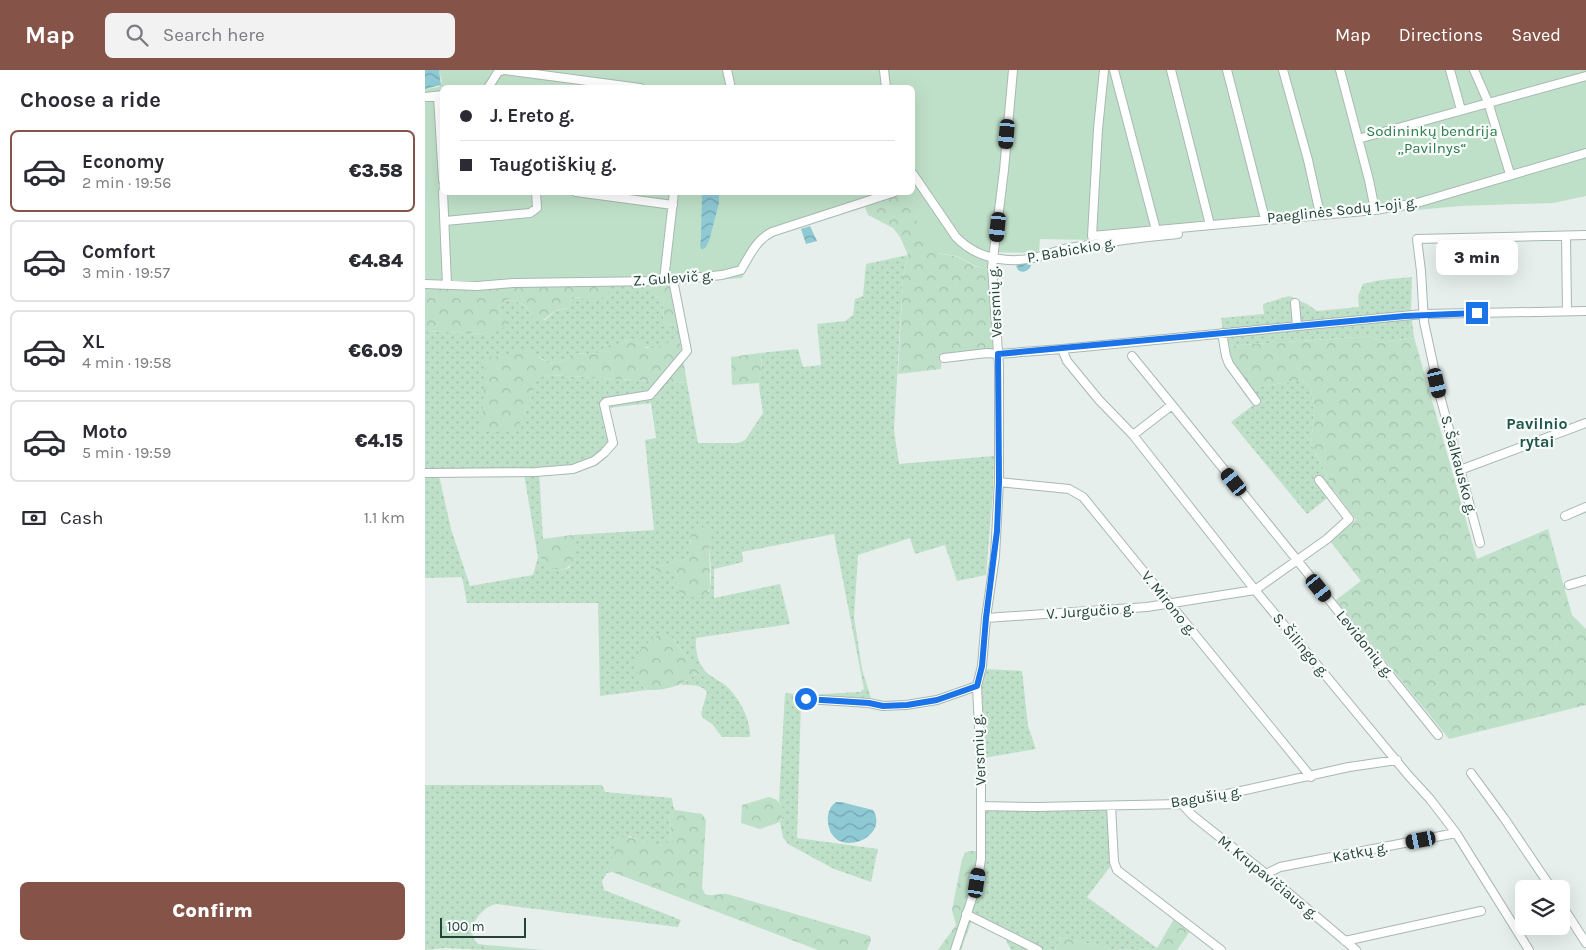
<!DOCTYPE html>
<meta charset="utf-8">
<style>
:root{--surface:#fff;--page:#f2f2f3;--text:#2b2b33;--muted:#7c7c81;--line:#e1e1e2;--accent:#855347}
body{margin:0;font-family:Karla,sans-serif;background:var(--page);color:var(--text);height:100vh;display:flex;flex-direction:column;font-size:19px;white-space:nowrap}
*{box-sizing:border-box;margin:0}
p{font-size:16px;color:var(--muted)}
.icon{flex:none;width:28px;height:28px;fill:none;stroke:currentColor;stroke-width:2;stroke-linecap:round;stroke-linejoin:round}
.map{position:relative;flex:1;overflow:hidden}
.sheet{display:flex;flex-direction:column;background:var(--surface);width:425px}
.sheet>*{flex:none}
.top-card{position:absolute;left:15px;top:15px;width:475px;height:110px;border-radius:8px;box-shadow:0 5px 20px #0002;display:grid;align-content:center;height:110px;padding:0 20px;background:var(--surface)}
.tools{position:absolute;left:1090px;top:810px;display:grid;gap:10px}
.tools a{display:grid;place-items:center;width:55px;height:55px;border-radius:8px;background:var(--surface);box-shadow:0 5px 20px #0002;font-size:25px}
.scale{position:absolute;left:15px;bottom:12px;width:86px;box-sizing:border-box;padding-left:5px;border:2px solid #24423a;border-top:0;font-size:14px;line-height:18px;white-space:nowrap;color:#24423a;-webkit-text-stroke:4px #f7fbf9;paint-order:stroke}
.end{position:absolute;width:22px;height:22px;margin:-11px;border:6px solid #1a73e8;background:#fff;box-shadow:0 0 0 2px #fff}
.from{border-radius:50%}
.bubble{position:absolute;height:35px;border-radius:8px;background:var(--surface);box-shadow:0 5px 20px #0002;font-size:16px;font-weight:800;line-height:35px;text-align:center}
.car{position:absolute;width:15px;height:30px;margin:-15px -8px;border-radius:6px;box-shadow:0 0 4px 1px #0007;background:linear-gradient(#222 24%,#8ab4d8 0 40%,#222 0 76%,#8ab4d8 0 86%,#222 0)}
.top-card b{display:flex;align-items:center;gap:18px;height:48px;font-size:19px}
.top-card b+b{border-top:1px solid var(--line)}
.top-card i{width:12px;height:12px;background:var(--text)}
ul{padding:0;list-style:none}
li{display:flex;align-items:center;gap:15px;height:82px;margin:0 10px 8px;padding:0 10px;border:2px solid var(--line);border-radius:8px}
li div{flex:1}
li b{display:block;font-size:19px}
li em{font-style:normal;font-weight:800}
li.active{border-color:var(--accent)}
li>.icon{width:45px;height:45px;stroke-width:1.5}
h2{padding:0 20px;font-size:22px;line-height:60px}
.pay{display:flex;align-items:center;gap:12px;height:55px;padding:0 20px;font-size:19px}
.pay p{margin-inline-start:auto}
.action{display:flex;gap:10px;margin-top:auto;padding:10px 20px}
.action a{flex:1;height:58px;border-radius:8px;background:var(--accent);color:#fff;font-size:20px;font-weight:800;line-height:58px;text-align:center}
header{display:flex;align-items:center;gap:30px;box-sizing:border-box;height:70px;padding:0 25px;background:var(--accent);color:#fff}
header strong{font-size:24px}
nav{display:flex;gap:28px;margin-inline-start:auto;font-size:18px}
.search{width:350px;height:45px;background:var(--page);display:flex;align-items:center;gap:12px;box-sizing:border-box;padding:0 18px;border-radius:8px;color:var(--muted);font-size:19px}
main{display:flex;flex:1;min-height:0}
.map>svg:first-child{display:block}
.grass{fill:url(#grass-dots);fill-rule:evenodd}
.forest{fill:url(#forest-crowns)}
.garden{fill:#bfe0c8;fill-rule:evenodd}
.water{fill:url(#water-waves)}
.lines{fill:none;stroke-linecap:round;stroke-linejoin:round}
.minor-casing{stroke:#a8b8b2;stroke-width:10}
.minor{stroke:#fff;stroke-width:8}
.route{stroke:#1a73e8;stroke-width:6}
.labels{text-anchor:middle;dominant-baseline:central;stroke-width:4.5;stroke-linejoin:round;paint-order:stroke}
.park-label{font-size:15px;fill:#2d7a4b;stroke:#f7fbf9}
.street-label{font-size:15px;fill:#24423a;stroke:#f7fbf9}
.neighbourhood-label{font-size:16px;font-weight:bold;fill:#1f5548;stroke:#f7fbf9}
</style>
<header>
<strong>Map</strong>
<div class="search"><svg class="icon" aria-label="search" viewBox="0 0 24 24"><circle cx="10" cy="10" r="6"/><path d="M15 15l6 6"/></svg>Search here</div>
<nav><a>Map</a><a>Directions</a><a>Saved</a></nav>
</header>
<main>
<section class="sheet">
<h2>Choose a ride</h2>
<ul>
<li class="active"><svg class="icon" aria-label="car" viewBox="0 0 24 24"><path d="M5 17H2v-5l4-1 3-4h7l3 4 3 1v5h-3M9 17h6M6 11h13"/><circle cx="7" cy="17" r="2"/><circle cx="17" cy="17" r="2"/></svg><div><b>Economy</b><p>2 min · 19:56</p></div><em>€3.58</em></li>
<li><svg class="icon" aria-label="car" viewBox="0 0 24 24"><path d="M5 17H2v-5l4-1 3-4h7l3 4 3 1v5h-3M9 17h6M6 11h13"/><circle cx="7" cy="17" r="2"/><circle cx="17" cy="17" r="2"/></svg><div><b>Comfort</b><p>3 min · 19:57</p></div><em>€4.84</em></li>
<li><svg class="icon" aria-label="car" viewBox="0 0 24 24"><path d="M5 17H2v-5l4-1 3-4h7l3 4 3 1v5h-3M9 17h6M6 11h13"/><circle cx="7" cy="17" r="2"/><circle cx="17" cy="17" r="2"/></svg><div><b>XL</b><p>4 min · 19:58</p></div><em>€6.09</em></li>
<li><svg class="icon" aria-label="car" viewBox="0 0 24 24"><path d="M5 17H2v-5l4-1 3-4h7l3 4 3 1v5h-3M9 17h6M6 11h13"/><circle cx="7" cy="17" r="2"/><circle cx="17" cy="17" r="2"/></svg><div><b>Moto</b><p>5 min · 19:59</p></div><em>€4.15</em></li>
</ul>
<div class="pay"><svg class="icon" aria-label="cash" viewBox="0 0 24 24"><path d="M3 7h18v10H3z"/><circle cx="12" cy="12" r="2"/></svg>Cash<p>1.1 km</p></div>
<div class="action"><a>Confirm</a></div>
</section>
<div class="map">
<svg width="1161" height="880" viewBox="0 0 1161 880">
<defs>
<pattern id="grass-dots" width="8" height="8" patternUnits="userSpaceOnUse" patternTransform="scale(1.25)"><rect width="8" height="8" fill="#bfe0c8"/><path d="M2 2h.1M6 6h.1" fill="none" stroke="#a4c1ad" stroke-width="1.8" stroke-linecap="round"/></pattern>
<pattern id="forest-crowns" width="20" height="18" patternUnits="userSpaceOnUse" patternTransform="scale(1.25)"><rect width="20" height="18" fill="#bfe0c8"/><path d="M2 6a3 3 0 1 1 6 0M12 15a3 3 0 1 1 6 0" fill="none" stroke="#a4c1ad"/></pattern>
<pattern id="water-waves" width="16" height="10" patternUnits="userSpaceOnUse" patternTransform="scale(1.25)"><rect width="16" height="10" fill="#8ec9d4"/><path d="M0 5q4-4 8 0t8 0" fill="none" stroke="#74a5ad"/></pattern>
</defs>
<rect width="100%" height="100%" fill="#e6efeb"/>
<path class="grass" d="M483,185L478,207L469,360L474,394L569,386L568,422L561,505L532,511L520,475L490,484L485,468L433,485L429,547L437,599L446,628L376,631L372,768L453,779L446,812L409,799L363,774L358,767L355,752C360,745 358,738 354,731L360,623L381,625L435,622L439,619L409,464L317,482L318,492L289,499V528L355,514L365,554L271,568C270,581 273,595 283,604C288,608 295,611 300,615C313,626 326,649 325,667H297L287,654L278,648L276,644L282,622C276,614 265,615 256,615L270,605L273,601L271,596L260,586L249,570L229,567L222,575L218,617L222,620L175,626L173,533H42L37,507L0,508V261L61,264L80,252L73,236L82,229C96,233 103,234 108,249L120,250L130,241L143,238L147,227L158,228L184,214L225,213L224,221L239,231L238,251L242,255L252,254L254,265C234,282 228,282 206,269L192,275H181C175,288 161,283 148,283L139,290L124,294L115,287H76L70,286L97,350L112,309L123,305L262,313L273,373H313L320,370L338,343C337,333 334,322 334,311C335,301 339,293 335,283L373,279L378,297L396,295L392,254L420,251L428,245L430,229L438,226L441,194ZM226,333L231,368L220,370L229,460L147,465L148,471L145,497C127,507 108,486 118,469L114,400C150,395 161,396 189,371L183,338ZM98,398L113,487L108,505L45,516L26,459L13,401ZM284,463C283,482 289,504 284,522L252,517V504C246,498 241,499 234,503L232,497L261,489C267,484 267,478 265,470Z
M987,207L986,243L989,267L956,273L947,266L800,276L796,248L839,244L838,234L864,226L882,234L892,241L934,237L933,226L938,214L956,210Z
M877,310L886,318L889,342L886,374L910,422L882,444L806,352L835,330L826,318Z
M560,599L597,601L603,656L611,679L559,688L554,627L555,617Z
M0,715H177L180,722L247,728L248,736L250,740L244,746C252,789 231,775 204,766L185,798L187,802L182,803L177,811L179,820L256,850L253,857L71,834C55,838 38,860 53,874L62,875L59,880L20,878L0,880Z
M682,739L685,797L662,827L732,878L690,880L636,867L630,880H586L580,868L547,850L536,880H528L560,779V741Z"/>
<path class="forest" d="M476,125L515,184C521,185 529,185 535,188C545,193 551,199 563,198L568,279L517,284L516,299L473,304L478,207L483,185L475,167L468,158L443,145L439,134Z
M225,213H244L252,254L242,255L238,251L239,231L224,221Z
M184,214L183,225L176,229L147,227L143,238C139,239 133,239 130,241C121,246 119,254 108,249C103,234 97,233 82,229L73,236L81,252L78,258L63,262L61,264L0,261V217Z
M254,265L262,313L123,305L112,310L97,350L87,362H56L61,287L70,286L76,287L92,279L101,280L125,294L139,290L148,283C161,283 175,288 181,275H192L206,269L218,271L221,278C235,279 243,273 254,265Z
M947,266L956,273L989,267L1052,489L1123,459L1147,545L1161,559V635L1024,669L911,530L936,511L905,471L931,450L910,422L886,374L889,342L886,318L877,310L826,318L806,291L800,276Z
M335,283C339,293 335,303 334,313L307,315L306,287Z
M276,454L282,459L284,463L285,517C282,530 261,530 254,521C251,516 252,509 252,504C244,496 240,503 231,503L229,501L232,497L261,489C270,481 263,470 267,459Z
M147,465C162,521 100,499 118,469Z
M235,564L246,566L260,586L271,595L273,601C263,615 239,621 222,620C212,613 207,590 216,579C220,575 230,567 235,564Z
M344,727C353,729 357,734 359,742L355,752L335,759L316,753L317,735Z
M250,740L277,744L281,750L277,818L280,824C288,827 294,823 302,824L445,866L446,870L442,880H393L187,802L185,798L191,769C215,758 255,802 244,746Z
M544,781H553C553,815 538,849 528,880H513L531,855L527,840L537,789L540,783Z
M749,849L765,861L752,880H630L636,867L690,880L732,878Z
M62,875L118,880H59Z"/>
<path class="garden" d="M14,0H1161V126L1128,133L1035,136L667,170L615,169L614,181L610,183L564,182L563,198C550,199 543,190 531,186C524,184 517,186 511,181L475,125L439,134L344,166C331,178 325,193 317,208L244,213L0,217V19L14,17L17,12ZM18,18H488V122H18Z"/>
<path class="water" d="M0,0H14L16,15L0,19Z
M277,123H294V133L284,171L281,177L278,179H276L275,175L276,169Z
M385,156L392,171L381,174L376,159Z
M603,192L605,193L606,196C603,202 597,203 593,200L591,196Z
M411,732H416L448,740C466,768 408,791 403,753C402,745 404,737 411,732Z"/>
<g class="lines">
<g class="minor-casing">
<path id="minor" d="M80,0L215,18
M302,0L306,18
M459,0L461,18
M679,0L673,59L667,166L950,140L992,133L1161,83
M689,0L731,160
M746,0L785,155
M802,0L840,149
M858,0L883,90L895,144
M915,0L944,110L950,140
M1025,0L1036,40
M1049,0L1063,32L1085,104
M63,18L73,2L78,0
M13,26L18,110
M0,27L18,25
M933,69L1161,6
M488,104L531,167C554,191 589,195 620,185C630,182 639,178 650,177C684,172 719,167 753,164
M18,122L22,214
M151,122L248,135
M20,151L105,143L112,138L111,122
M1141,166L1142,241
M239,210L249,122
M0,214L52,216L88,213L235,211L297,205L316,200C325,185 331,170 347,162L470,122
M870,233L872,256
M797,263L801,286L804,294L831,331
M637,279L642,291L674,330L708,365L830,520L983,705L1005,729L1031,763L1104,880
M707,286L747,335
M519,288L562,283L573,284L637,279L998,244L1161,241
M708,365L747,335L1013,665
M1035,400L1161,353
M0,403L111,402L148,399L169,391L179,383L188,373L179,334L181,332L225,325L262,281L248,210
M574,412L644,419L658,427L886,707
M1140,446L1161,437
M1055,473L1015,326L999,252L996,201L992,169L1161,165
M1144,515L1161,510
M561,548L722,537L830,520L902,469L924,449L894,410
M381,629L444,633L458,636L481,635L512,630L552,616
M1046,703L1079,748L1127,819
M757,734L767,745L841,804L931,880
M556,736L611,737L757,734L924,697L972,690
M686,736L689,792L692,800L796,880
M841,804L855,797L1031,763
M1136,834L1161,873
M541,844L613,880
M920,871L1056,841
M530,880L552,813L556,789V701L552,616L557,596L561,548L570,486L574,412V296L567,197L579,100L588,0"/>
</g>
<use href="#minor" class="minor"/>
</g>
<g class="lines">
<path class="route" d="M381,629L444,633L458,636L482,635L512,630L552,616L557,596L561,548L572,461L574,412L573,284L980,246L1052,243"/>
</g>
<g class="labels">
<g class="park-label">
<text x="1007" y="61">Sodininkų bendrija<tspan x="1007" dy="17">„Pavilnys“</tspan></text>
</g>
<g class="street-label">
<text transform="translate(917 140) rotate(-6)">Paeglinės Sodų 1-oji g.</text>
<text transform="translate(646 180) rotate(-10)">P. Babickio g.</text>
<text transform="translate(248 208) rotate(-4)">Z. Gulevič g.</text>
<text transform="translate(570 232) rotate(-93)">Versmių g.</text>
<text transform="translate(1034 395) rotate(75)">S. Šalkausko g.</text>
<text transform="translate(744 533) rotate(51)">V. Mirono g.</text>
<text transform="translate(665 541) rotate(-4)">V. Jurgučio g.</text>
<text transform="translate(940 574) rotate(51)">Levidonių g.</text>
<text transform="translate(876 575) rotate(50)">S. Šilingo g.</text>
<text transform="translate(554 680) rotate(-93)">Versmių g.</text>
<text transform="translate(781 727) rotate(-9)">Bagušių g.</text>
<text transform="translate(935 782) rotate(-11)">Katkų g.</text>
<text transform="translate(843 807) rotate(39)">M. Krupavičiaus g.</text>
</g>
<g class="neighbourhood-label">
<text x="1112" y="353">Pavilnio<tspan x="1112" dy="18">rytai</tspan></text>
</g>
</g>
</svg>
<div class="tools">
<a><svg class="icon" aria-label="layers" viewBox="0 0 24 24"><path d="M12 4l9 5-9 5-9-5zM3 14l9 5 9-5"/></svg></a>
</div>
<div class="scale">100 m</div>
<i class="end from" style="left:381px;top:629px"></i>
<i class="end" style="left:1052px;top:243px"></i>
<div class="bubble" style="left:1011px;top:170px;width:82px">3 min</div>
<i class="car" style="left:582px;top:64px;rotate:185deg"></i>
<i class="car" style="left:573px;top:157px;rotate:186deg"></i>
<i class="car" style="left:1012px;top:313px;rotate:167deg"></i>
<i class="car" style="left:809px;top:412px;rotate:321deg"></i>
<i class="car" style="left:894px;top:518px;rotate:141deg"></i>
<i class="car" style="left:996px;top:770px;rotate:259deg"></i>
<i class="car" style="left:552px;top:813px;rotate:9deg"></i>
<div class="top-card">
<b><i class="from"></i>J. Ereto g.</b>
<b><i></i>Taugotiškių g.</b>
</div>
</div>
</main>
